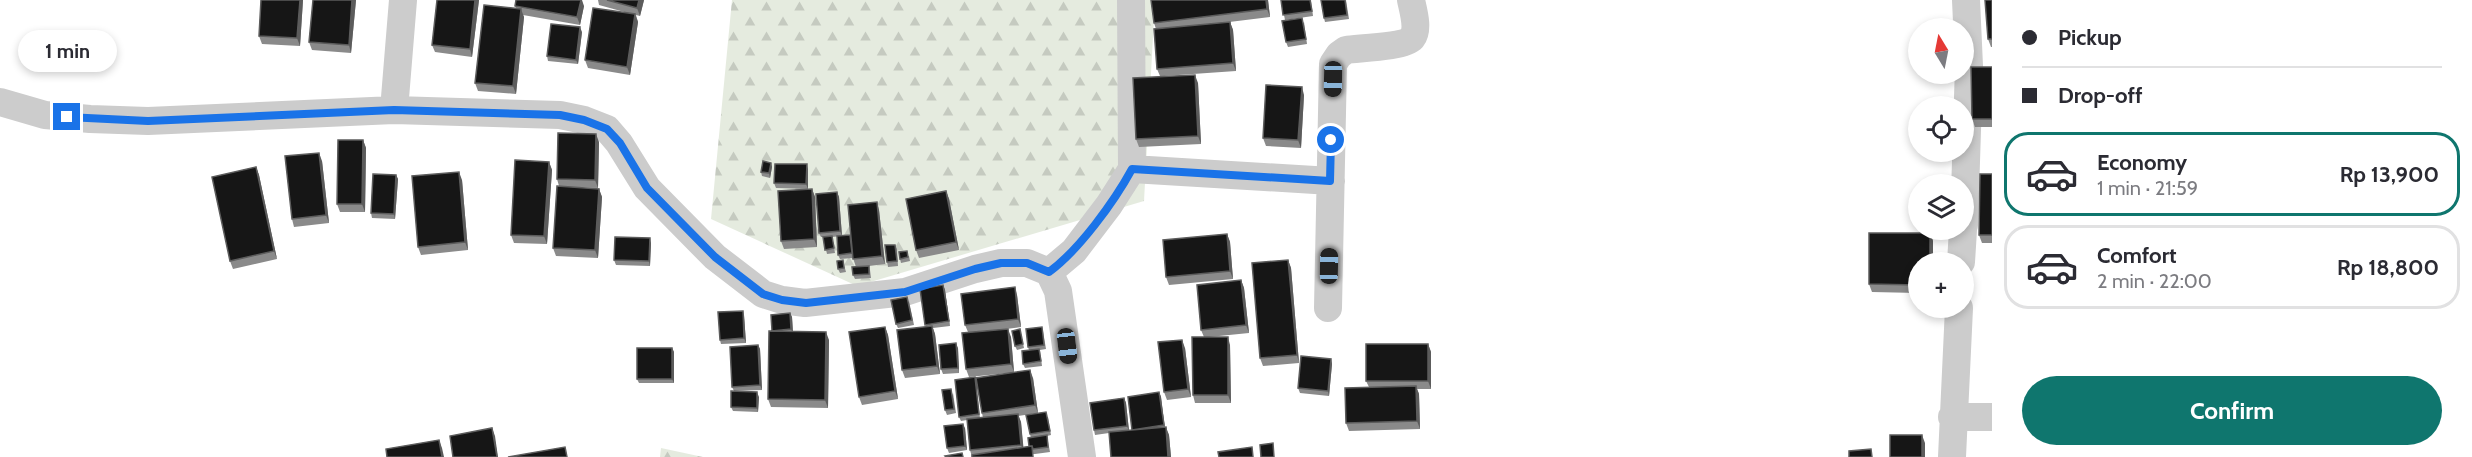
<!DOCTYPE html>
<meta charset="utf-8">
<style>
:root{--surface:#fff;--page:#f7f7f7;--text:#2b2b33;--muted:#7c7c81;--line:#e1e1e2;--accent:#0f766e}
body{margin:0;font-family:Cabin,sans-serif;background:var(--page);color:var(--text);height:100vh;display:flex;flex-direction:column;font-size:22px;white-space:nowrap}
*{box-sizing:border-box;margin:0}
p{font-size:20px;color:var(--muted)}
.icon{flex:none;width:33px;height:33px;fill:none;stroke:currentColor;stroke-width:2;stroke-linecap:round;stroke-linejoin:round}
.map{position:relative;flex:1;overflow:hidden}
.drawer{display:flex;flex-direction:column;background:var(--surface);width:480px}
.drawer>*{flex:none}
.top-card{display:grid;align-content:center;height:132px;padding:0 30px;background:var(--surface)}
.needle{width:39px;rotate:350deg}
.buttons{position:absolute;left:1908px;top:18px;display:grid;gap:12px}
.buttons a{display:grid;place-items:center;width:66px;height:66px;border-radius:50%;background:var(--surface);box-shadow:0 3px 9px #0003;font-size:30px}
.end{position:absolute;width:27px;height:27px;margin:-14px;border:8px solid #1a73e8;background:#fff;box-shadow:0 0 0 3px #fff}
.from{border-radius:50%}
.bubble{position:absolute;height:42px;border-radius:21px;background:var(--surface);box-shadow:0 3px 9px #0003;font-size:20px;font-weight:700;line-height:42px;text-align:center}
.car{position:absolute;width:18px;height:36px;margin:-18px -9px;border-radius:8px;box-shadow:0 0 4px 2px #0007;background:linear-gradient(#222 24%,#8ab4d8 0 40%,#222 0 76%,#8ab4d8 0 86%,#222 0)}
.top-card b{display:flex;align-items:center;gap:21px;height:57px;font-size:22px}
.top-card b+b{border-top:2px solid var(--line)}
.top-card i{width:15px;height:15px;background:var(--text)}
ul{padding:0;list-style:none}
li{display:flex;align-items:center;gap:18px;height:84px;margin:0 12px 9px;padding:0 18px;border:3px solid var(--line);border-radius:24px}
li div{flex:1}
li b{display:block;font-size:22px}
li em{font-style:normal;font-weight:700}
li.active{border-color:var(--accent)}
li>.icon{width:54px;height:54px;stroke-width:1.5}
.action{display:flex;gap:12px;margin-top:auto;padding:12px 30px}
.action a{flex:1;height:69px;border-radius:36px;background:var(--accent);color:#fff;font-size:24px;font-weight:700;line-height:69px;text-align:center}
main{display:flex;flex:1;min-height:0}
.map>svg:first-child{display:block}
.forest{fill:url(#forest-firs)}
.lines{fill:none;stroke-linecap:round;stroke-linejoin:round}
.minor{stroke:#ccc;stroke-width:28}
.wall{fill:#8a8a8a}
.shaded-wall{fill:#5c5c5c}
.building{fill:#161616;stroke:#5c5c5c;stroke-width:1.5}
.route{stroke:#1a73e8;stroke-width:8}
</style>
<main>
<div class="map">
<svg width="1992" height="457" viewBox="0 0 1992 457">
<defs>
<pattern id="forest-firs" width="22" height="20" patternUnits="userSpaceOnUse" patternTransform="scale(1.5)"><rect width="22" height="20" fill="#e5ebdf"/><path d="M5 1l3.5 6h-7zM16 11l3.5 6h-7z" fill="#c5cac0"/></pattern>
</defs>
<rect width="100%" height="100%" fill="#fff"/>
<path class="forest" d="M732,0H1155L1144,201L857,286L711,219Z
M661,448L703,457H660Z"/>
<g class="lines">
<path class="minor" d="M0,102L45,115L90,119L148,121L394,110L560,115L584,120L607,129L619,143L647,188L715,257L763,294L782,300L805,303L905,292L975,269L1001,263H1027L1049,272L1058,291L1082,457
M394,110L403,0
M1132,169L1331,181
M1964,225L1969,66L1966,0
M1961,262L1963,230
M1049,272L1074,251L1109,205L1132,169L1131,0
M1328,308L1333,64L1339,55L1346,50C1359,48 1404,47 1412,38C1419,29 1413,10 1411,0
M1952,417H1992
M1952,457L1959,308"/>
</g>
<path class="wall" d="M261,0H303L300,46L262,44L259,36Z
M313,0H356L351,53L312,50L309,42Z
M437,0H479L472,57L435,52L432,45Z
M598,0H644L640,16L636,15L638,22L630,75L588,68L585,60L628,13L599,5Z
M1151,0H1268L1270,17L1213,24L1230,22L1233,30L1236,71L1164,76L1198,83L1201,144L1139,147L1136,139L1160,76L1157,69L1156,29L1154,23Z
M1281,0H1311L1313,16L1285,20Z
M1346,0L1349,19L1325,22L1324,18Z
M1992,0V47H1991L1988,39Z
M515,6H584L580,25L523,15L524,17L516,94L478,91L475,83L516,8Z
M1304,22L1307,44L1288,47L1286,42Z
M582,32L578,64L548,61L547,56Z
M1992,67V127H1975L1972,119Z
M1304,95L1301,148L1266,146L1263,138Z
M363,140L366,148L365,212H340L337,204Z
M599,142L598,188L565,187L599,189L602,197L598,258L556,256L553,248L559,186L557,179Z
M322,161L329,223L294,227L292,219Z
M549,162L552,170L547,244L514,243L511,235Z
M771,163L772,167L770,178L762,176L761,172Z
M256,167L259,175L277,259L233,269L230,261Z
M808,169V189L776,188L774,183Z
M1992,174V243H1982L1979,235Z
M396,175L398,179L395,219L372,218L371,213Z
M462,180L468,250L421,255L418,247Z
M812,189L815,197L817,247L784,249L781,241Z
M946,191L949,199L959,250L919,258L916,250Z
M837,192L839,197L842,236L832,237L835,253L827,254L823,237H821L819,233Z
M879,210L885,264L869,266L870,270L871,278L855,279L853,275L856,267L853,258L840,259L838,255L850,235Z
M1930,233L1933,241L1918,262V293L1872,292L1869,284Z
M1227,234L1230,242L1233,279L1169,285L1166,277Z
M651,243L650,266L616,265L614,260Z
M895,245L897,249L898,266L888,267L887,262Z
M909,256L910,261L901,263L900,259Z
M1288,260L1291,268L1299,363L1263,366L1260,358Z
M844,265L846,272L840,273L838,269Z
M1241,280L1244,288L1249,333L1209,337L1230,345L1231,403H1195L1193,395L1204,337L1201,330Z
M943,285L945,290L950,326L933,328L935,334L940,374L905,378L902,370L926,326L925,325Z
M1017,295L1021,327L998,330L1011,337L1014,372L1033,378L1038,413L1018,416L1021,422L1023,447L1029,446L1031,438L1030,434L1048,417L1051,435L1047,436L1050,452L1035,454L972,457L970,450L967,420L961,421L959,417L975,377L976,382L980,418H983L982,413L1008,373L969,377L966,369L968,332L965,325Z
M909,301L914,325L898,328L896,324Z
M790,313L792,317L793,331L829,340L828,408L771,407L768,399L772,331Z
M744,315L746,343L721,344L720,340Z
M885,327L888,335L898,399L862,405L859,397Z
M1020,329L1024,348L1017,350L1015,346Z
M1043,331L1046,349L1040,350L1042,366L1025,368L1023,364L1029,350L1028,347Z
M1428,344L1431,352V389H1417L1419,394L1420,429L1349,431L1346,423L1369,387L1366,381Z
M758,345L760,349L762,390L734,391L732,387Z
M672,348L674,352V383H639L637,379Z
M958,348L959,373L943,374L941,369Z
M1185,348L1191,397L1167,400L1164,392Z
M1331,359L1332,364L1329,396L1300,393L1298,388Z
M1159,392L1161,397L1165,427L1169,435L1171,457H1111L1109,433L1095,435L1094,430L1124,398L1126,403L1129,430H1132Z
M953,393L956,413L947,415L945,410Z
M759,397L758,412L733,411L731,407Z
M965,428L967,450L949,453L947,448Z"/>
<path class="shaded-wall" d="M300,0H303L300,46L297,38Z
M352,0H356L351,53L349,45Z
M475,0H479L472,57L470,49Z
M581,0H582L584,6L580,25L577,17Z
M639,0H644L640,16L637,8Z
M1266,0H1268L1270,17L1267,9Z
M521,9L524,17L516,94L513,86Z
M635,14L638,22L630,75L627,67Z
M1230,22L1233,30L1236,71L1233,63Z
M580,27L582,32L578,64L576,60Z
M1195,75L1198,83L1201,144L1198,136Z
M1302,87L1304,95L1301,148L1298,140Z
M596,134L599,142L598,188L595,180Z
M363,140L366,148L365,212L362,204Z
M319,153L322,161L329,223L326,215Z
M549,162L552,170L547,244L544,236Z
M771,163L772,167L770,178L769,173Z
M807,164L808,169V189L806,184Z
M256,167L259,175L277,259L274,251Z
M459,172L462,180L468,250L465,242Z
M396,175L398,179L395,219L394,214Z
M599,189L602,197L598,258L595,250Z
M812,189L815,197L817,247L814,239Z
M946,191L949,199L959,250L956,242Z
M837,192L839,197L842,236L840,231Z
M877,202L879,210L885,264L882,256Z
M1930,233L1933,241V262H1930Z
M1227,234L1230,242L1233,279L1230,271Z
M650,238L651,243L650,266L649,261Z
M1288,260L1291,268L1299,363L1297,355Z
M1241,280L1244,288L1249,333L1246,325Z
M943,285L945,290L950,326L949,321Z
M1015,287L1017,295L1021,327L1018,319Z
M743,311L744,315L746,343L744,338Z
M790,313L792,317L793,334L791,329Z
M932,326L935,334L940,374L937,366Z
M885,327L888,335L898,399L895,391Z
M1008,329L1011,337L1014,372L1011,364Z
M826,332L829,340L828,408L825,400Z
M1228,337L1230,345L1231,403L1228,395Z
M1182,340L1185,348L1191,397L1188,389Z
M956,343L958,348L959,373L958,368Z
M1428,344L1431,352V389L1428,381Z
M758,345L760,349L762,390L760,385Z
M672,348L674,352V383L672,379Z
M1331,359L1332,364L1329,396L1328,391Z
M1030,370L1033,378L1038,413L1035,405Z
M1416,386L1419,394L1420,429L1417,421Z
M757,392L759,397L758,412L757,408Z
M1159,392L1161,397L1165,430L1164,425Z
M1124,398L1126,403L1129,431L1127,426Z
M1018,414L1021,422L1024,453L1021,445Z
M963,424L965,428L967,450L965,446Z
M1166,427L1169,435L1171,457H1168Z
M492,428L495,436L498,457H497Z
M1922,435L1925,443V457H1922Z
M439,440L442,448L444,457H442Z"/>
<path class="building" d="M261,0H300L297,38L259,36Z
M313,0H352L349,45L309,42Z
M437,0H475L470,49L432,45Z
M516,0H581L577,17L515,6Z
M607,0H639L637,8Z
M1151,0H1266L1267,9L1154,23Z
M1281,0H1310L1312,11L1283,15Z
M1321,0H1345L1347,15L1324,18Z
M1985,0H1992V39H1988Z
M484,5L521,9L513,86L475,83Z
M593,8L635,14L627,67L585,60Z
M1302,18L1306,39L1286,42L1282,21Z
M1230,22L1233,63L1157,69L1154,29Z
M551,24L580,27L576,60L547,56Z
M1971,67H1992V119H1972Z
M1195,75L1198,136L1136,139L1133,78Z
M1266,85L1302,87L1298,140L1263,138Z
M558,133L596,134L595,180L557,179Z
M338,140H363L362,204H337Z
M319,153L326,215L292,219L285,156Z
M515,160L549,162L544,236L511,235Z
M763,161L771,163L769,173L761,172Z
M775,164H807L806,184L774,183Z
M256,167L274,251L230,261L212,177Z
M459,172L465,242L418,247L412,176Z
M373,174L396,175L394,214L371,213Z
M1980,174H1992V235H1979Z
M557,186L599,189L595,250L553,248Z
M812,189L814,239L781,241L778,191Z
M946,191L956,242L916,250L906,199Z
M837,192L840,231L819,233L816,194Z
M877,202L882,256L853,259L848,205Z
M1869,233H1930V262H1918V285L1869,284Z
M1227,234L1230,271L1166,277L1163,240Z
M850,235L852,253L838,255L837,236Z
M832,236L834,248L825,250L823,237Z
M615,237L650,238L649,261L614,260Z
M885,245H895L897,261L887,262Z
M907,251L908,257L900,259L899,252Z
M843,260L844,268L838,269L837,261Z
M1288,260L1297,355L1260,358L1252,263Z
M869,266V274L853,275L852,267Z
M1241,280L1246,325L1201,330L1197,285Z
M943,285L949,321L925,325L920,289Z
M1015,287L1018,319L965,325L961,294Z
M907,297L912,320L896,324L891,300Z
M743,311L744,338L720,340L718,312Z
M790,313L791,329L772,331L771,315Z
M932,326L937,366L902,370L897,330Z
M885,327L895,391L859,397L849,332Z
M1042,327L1044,345L1028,347L1026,329Z
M1008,329L1011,364L966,369L962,333Z
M1020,329L1023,344L1015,346L1012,331Z
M769,331L826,332L825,400L768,399Z
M1192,337H1228V395H1193Z
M1182,340L1188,389L1164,392L1158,342Z
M956,343L958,368L941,369L939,345Z
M1366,344H1428V381H1366Z
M758,345L760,385L732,387L730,347Z
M637,348H672V379H637Z
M1039,349L1041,361L1023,364L1022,351Z
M1301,356L1331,359L1328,391L1298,388Z
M1030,370L1035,405L982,413L976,378Z
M975,377L979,414L959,417L955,380Z
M1416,386L1417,421L1346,423L1345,388Z
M951,389L954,409L945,410L942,390Z
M731,391L757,392V408L731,407Z
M1159,392L1164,425L1132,430L1128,397Z
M1124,398L1127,426L1094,430L1090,403Z
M1046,412L1050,431L1030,434L1026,415Z
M1018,414L1021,445L970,450L967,419Z
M963,424L965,446L947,448L944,426Z
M1166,427L1168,457H1111L1109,432Z
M492,428L497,457H453L450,436Z
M1047,435L1048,447L1033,449L1032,446H1029L1028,438Z
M1890,435H1922V457H1890Z
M439,440L442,457H387L386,449Z
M1273,443L1274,457H1261L1260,445Z
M1032,446L1033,457H972V455Z
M565,447L567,457H508Z
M1252,447L1253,457H1219L1218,452Z
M1871,449L1872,457H1849V451Z
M962,453L963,457H946L945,456Z"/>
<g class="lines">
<path class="route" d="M67,117L148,121L394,110L560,115L584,120L607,129L620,143L647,188L715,257L763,294L782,300L806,303L905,292L975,269L1001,263H1027L1049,272C1079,250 1114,202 1132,169L1330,181L1331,140"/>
</g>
</svg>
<div class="buttons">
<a><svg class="needle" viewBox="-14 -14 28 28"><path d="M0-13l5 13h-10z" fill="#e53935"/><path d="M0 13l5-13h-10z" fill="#7c7c81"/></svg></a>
<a><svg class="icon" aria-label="locate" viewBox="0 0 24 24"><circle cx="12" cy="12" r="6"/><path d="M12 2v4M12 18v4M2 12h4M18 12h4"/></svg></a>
<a><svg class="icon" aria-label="layers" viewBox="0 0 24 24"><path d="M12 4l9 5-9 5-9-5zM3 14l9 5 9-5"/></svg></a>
<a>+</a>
</div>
<i class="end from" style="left:1331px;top:140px"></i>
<i class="end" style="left:67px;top:117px"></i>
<div class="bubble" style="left:18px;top:30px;width:99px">1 min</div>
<i class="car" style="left:1333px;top:79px;rotate:181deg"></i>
<i class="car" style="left:1329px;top:266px;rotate:1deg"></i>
<i class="car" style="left:1067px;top:346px;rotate:173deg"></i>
</div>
<section class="drawer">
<div class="top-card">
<b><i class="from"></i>Pickup</b>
<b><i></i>Drop-off</b>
</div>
<ul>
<li class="active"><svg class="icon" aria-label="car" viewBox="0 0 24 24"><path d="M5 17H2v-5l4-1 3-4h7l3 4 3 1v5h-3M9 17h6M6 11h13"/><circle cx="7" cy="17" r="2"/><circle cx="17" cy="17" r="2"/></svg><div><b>Economy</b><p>1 min · 21:59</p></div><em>Rp 13,900</em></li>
<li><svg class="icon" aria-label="car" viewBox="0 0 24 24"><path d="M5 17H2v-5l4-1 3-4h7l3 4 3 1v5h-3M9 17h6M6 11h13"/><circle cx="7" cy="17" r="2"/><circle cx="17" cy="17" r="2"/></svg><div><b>Comfort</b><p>2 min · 22:00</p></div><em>Rp 18,800</em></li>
</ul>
<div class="action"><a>Confirm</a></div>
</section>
</main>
